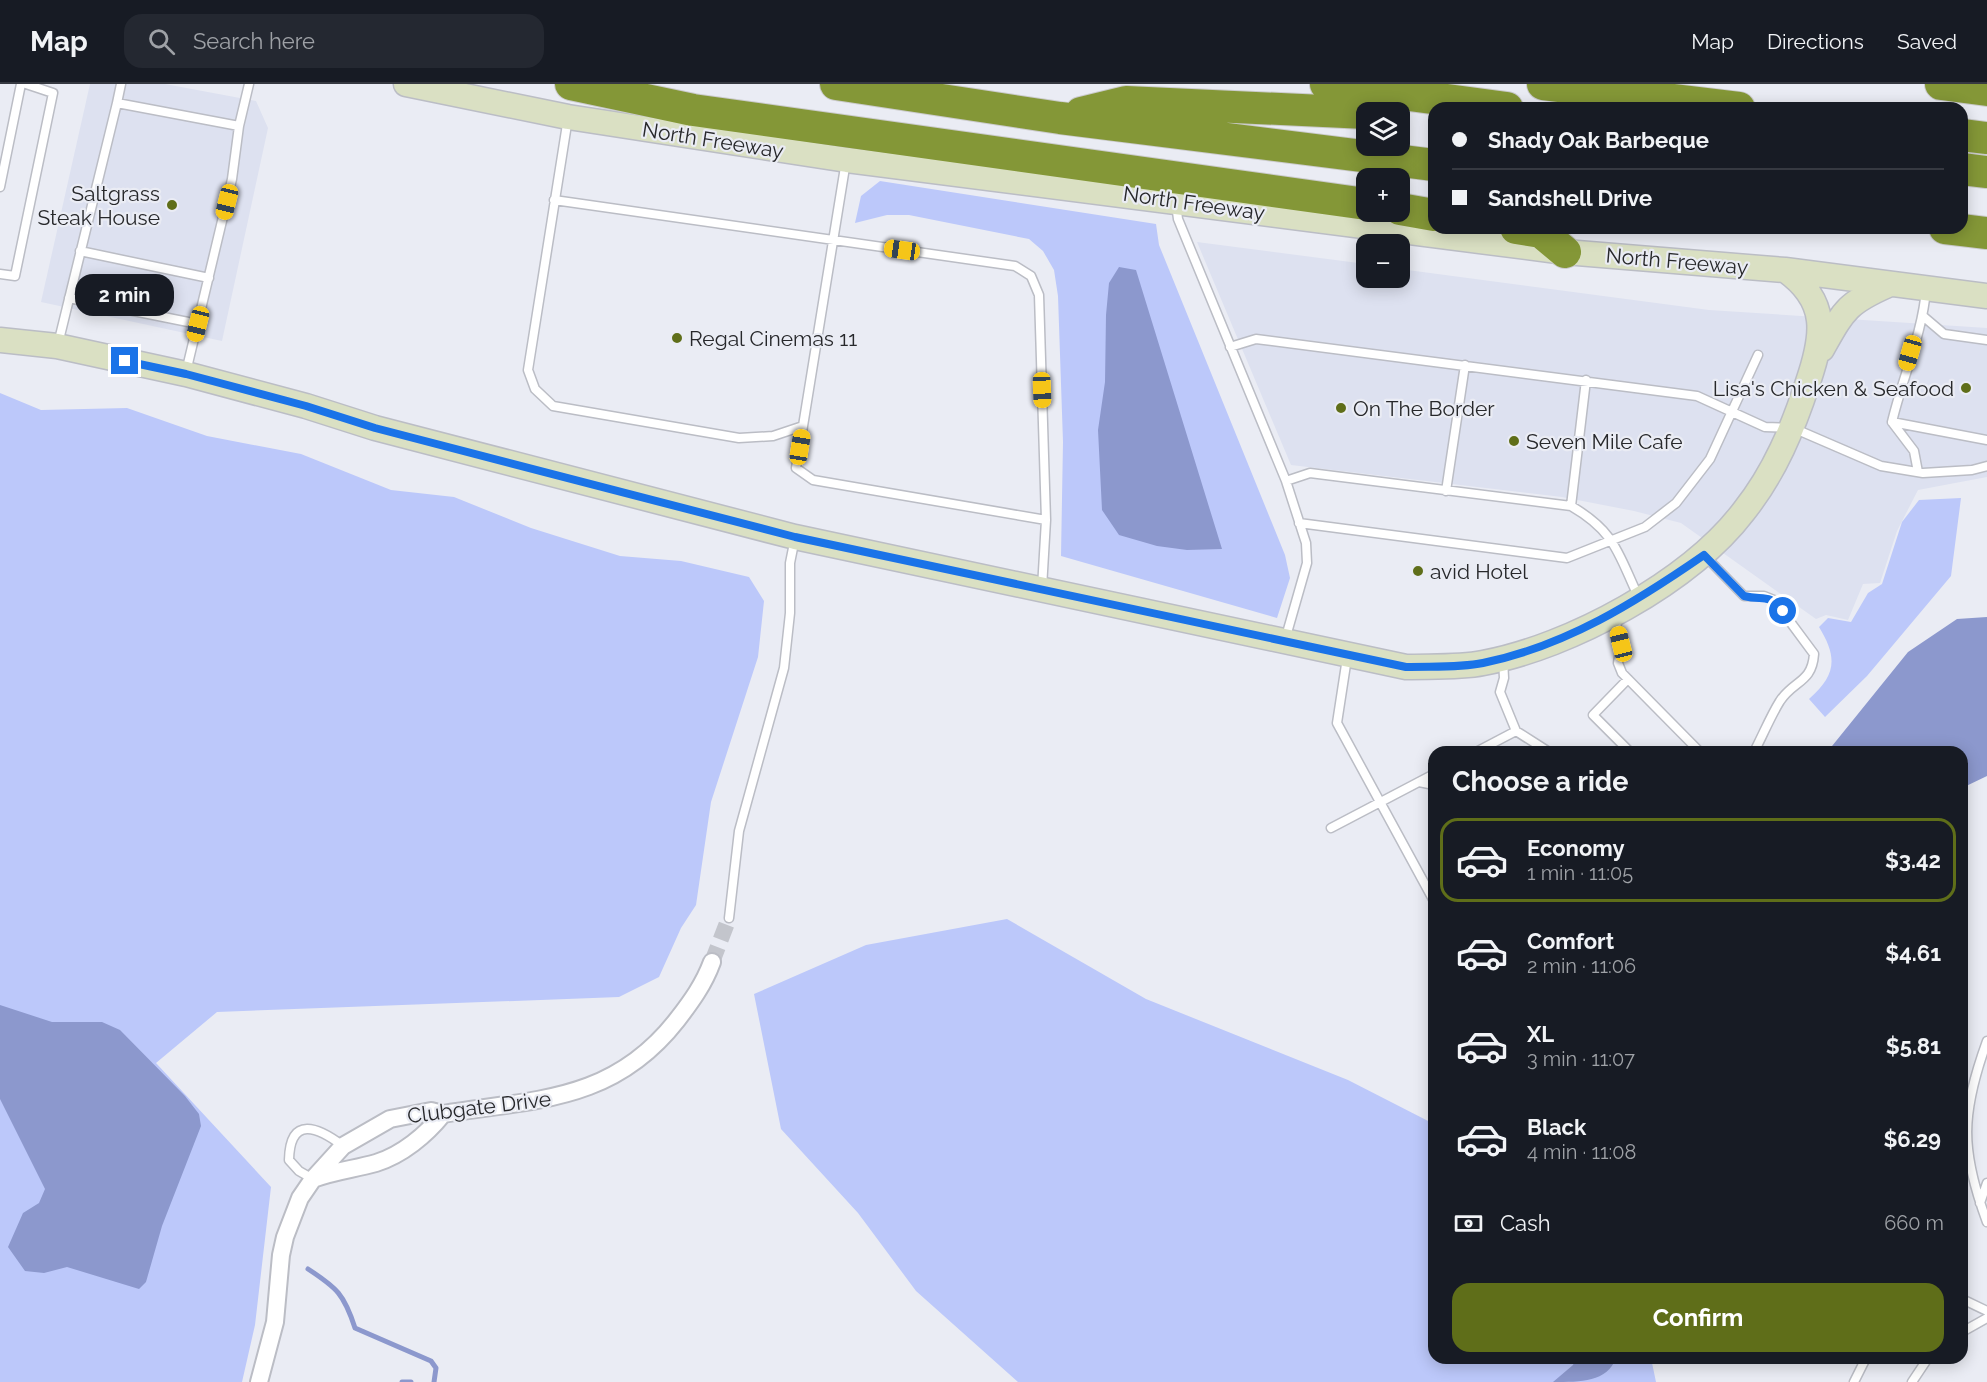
<!DOCTYPE html>
<meta charset="utf-8">
<style>
:root{--surface:#171b24;--page:#242831;--text:#f1f3f6;--muted:#9ea1a6;--line:#363941;--accent:#5f6e19}
body{margin:0;font-family:Raleway,sans-serif;background:var(--page);color:var(--text);height:100vh;display:flex;flex-direction:column;font-size:22px;white-space:nowrap}
*{box-sizing:border-box;margin:0}
p{font-size:20px;color:var(--muted)}
.icon{flex:none;width:33px;height:33px;fill:none;stroke:currentColor;stroke-width:2;stroke-linecap:round;stroke-linejoin:round}
.map{position:relative;flex:1;overflow:hidden}
.sheet{position:absolute;left:1428px;top:662px;width:540px;height:618px;display:flex;flex-direction:column;background:var(--surface);border-radius:18px;box-shadow:0 3px 15px #0003}
.sheet>*{flex:none}
.guide{position:absolute;left:1428px;top:18px;width:540px;height:132px;border-radius:18px;box-shadow:0 3px 15px #0003;display:grid;align-content:center;height:132px;padding:0 24px;background:var(--surface)}
.buttons{position:absolute;left:1356px;top:18px;display:grid;gap:12px}
.buttons a{display:grid;place-items:center;width:54px;height:54px;border-radius:12px;background:var(--surface);box-shadow:0 3px 15px #0003;font-size:30px}
.end{position:absolute;width:27px;height:27px;margin:-14px;border:8px solid #1a73e8;background:#fff;box-shadow:0 0 0 3px #fff}
.from{border-radius:50%}
.bubble{position:absolute;height:42px;border-radius:18px;background:var(--surface);box-shadow:0 3px 15px #0003;font-size:20px;font-weight:700;line-height:42px;text-align:center}
.car{position:absolute;width:18px;height:36px;margin:-18px -9px;border-radius:8px;box-shadow:0 0 4px 2px #0007;background:linear-gradient(#f5c518 24%,#345 0 40%,#f5c518 0 76%,#345 0 86%,#f5c518 0)}
.guide b{display:flex;align-items:center;gap:21px;height:57px;font-size:22px}
.guide b+b{border-top:2px solid var(--line)}
.guide i{width:15px;height:15px;background:var(--text)}
ul{padding:0;list-style:none}
li{display:flex;align-items:center;gap:18px;height:84px;margin:0 12px 9px;padding:0 12px;border:3px solid transparent;border-radius:18px}
li div{flex:1}
li b{display:block;font-size:22px}
li em{font-style:normal;font-weight:700}
li.selected{border-color:var(--accent)}
li>.icon{width:54px;height:54px;stroke-width:1.5}
h2{padding:0 24px;font-size:27px;line-height:72px}
.pay{display:flex;align-items:center;gap:15px;height:66px;padding:0 24px;font-size:22px}
.pay p{margin-inline-start:auto}
.button{display:flex;gap:12px;margin-top:auto;padding:12px 24px}
.button a{flex:1;height:69px;border-radius:18px;background:var(--accent);color:#fff;font-size:24px;font-weight:700;line-height:69px;text-align:center}
header{display:flex;align-items:center;gap:36px;box-sizing:border-box;height:84px;padding:0 30px;background:var(--surface);border-bottom:2px solid var(--line)}
header strong{font-size:28px}
nav{display:flex;gap:33px;margin-inline-start:auto;font-size:21px}
.search{width:420px;height:54px;background:var(--page);display:flex;align-items:center;gap:15px;box-sizing:border-box;padding:0 21px;border-radius:18px;color:var(--muted);font-size:22px}
.map>svg:first-child{display:block}
.built{fill:#dde1f0}
.green{fill:#bcc8fa}
.water{fill:#8c98cd}
.lines{fill:none;stroke-linecap:round;stroke-linejoin:round}
.stream{stroke:#8c98cd;stroke-width:5}
.street-tunnel{stroke:#c3c5cc;stroke-width:16;stroke-dasharray:16 8;stroke-linecap:butt}
.lane-casing{stroke:#bbbdc5;stroke-width:11}
.street-casing{stroke:#bbbdc5;stroke-width:20}
.secondary-casing{stroke:#bbbdc5;stroke-width:27}
.highway-casing{stroke:#cbcbcc;stroke-width:34}
.lane{stroke:#fff;stroke-width:8}
.street{stroke:#fff;stroke-width:16}
.secondary{stroke:#dae0c3;stroke-width:24}
.highway{stroke:#849737;stroke-width:32}
.route{stroke:#1a73e8;stroke-width:8}
.poi-dot{fill:#5f6e19;stroke:#eaecf4;stroke-width:2}
.labels{text-anchor:middle;dominant-baseline:central;stroke-width:4.5;stroke-linejoin:round;paint-order:stroke}
.street-label{font-size:21px;fill:#27282b;stroke:#eaecf4}
.poi-label{font-size:21px;fill:#27282b;stroke:#eaecf4;text-anchor:start}
</style>
<header>
<strong>Map</strong>
<div class="search"><svg class="icon" aria-label="search" viewBox="0 0 24 24"><circle cx="10" cy="10" r="6"/><path d="M15 15l6 6"/></svg>Search here</div>
<nav><a>Map</a><a>Directions</a><a>Saved</a></nav>
</header>
<div class="map">
<svg width="1987" height="1298" viewBox="0 0 1987 1298">
<rect width="100%" height="100%" fill="#eaecf4"/>
<path class="built" d="M90,0H165L256,17L268,44L222,257L41,218Z
M1197,158L1366,180V194H1400V185L1709,226L1987,244V393L1918,406L1897,447L1880,499L1863,500L1848,536L1826,531L1816,535L1681,439L1634,427L1562,413L1291,381Z"/>
<path class="green" d="M880,97L1156,140L1159,161L1285,471L1290,494L1277,534L1061,472L1063,358L1058,212L1054,186L1043,167L1029,155L909,131H887L855,139L861,112Z
M0,309L41,326L127,324L207,352L301,370L391,406L454,413L531,444L620,472L681,477L749,493L764,517L758,573L711,718L696,821L681,844L659,893L619,913L217,928L156,979L271,1103L255,1241L242,1298H0Z
M1961,414L1951,492L1867,592L1825,633L1809,615C1836,591 1838,574 1819,543L1828,534L1851,538L1868,509L1882,500L1902,438L1919,416Z
M1007,835L1146,915L1348,996L1434,1040V1274H1651L1656,1298H1018L916,1207L858,1129L781,1045L754,910L866,861Z"/>
<path class="water" d="M1119,183L1136,186L1222,465L1187,466L1157,462L1119,451L1102,426L1098,346L1105,298L1106,231L1109,199Z
M1987,533V692L1962,704V668L1828,667L1908,568L1957,535Z
M0,921L52,938H102L120,946L185,1012L199,1030L201,1042L162,1142L146,1198L139,1205L67,1183L44,1189L25,1187L8,1163L23,1129L39,1119L45,1105L0,1015Z
M1576,1274H1616C1607,1298 1581,1298 1553,1298L1573,1281Z"/>
<g class="lines">
<path class="stream" d="M308,1185C337,1204 344,1210 355,1244L431,1277L436,1284L434,1298
M402,1298H411"/>
<path class="street-tunnel" d="M712,878L729,834"/>
<g class="lane-casing">
<path id="lane" d="M117,19L121,0
M568,34L528,286L535,305L553,322L739,354L773,352L803,342L846,77
M0,103L21,0
M554,116L1015,182L1031,192L1039,211L1046,436L1042,504
M1176,120L1178,135L1286,397L1306,459L1307,479L1285,556
M80,167L209,194
M0,190L15,192L53,9L26,0
M69,214L198,240
M1924,233L1944,250L1987,256
M58,260L117,19L239,42L249,0
M1230,263L1256,255L1697,312L1765,343L1793,344L1881,382L1923,389L1972,386L1987,382
M186,288L232,95L239,42
M1892,338L1987,356
M803,342L796,384L813,396L1046,436
M1918,388L1914,367L1892,338C1902,295 1923,248 1926,205
M1286,397L1310,389L1571,422C1616,448 1618,470 1639,514
M1446,407L1465,281
M1571,422L1586,296
M1299,439L1567,474L1645,443L1676,419L1710,375L1758,271
M1705,472L1744,512H1764L1774,516L1814,570C1812,599 1794,596 1780,617C1770,633 1763,651 1754,668
M1614,531L1621,560L1618,579L1622,589L1700,668
M1347,574L1337,639L1434,817
M1503,575L1504,594L1500,608L1516,647
M1628,595L1593,631L1630,668
M1476,668L1516,647L1549,668
M1419,698L1434,701
M1331,744L1434,690
M729,834L739,747L784,584L790,529V479L795,454
M1987,957C1961,1029 1960,1066 1987,1138
M313,1095L299,1087L289,1076C290,1031 318,1043 343,1062
M1980,1119L1987,1099
M1962,1215L1987,1227
M1962,1248L1987,1234
M1854,1298L1866,1274
M1912,1298L1928,1274"/>
</g>
<g class="street-casing">
<path id="street" d="M313,1095C334,1087 355,1085 376,1079C402,1071 426,1051 443,1030
M259,1298L275,1238L281,1171L285,1153L300,1114L313,1095L343,1062L390,1035L431,1027L443,1030C536,1015 613,1018 677,936C691,918 704,900 712,878"/>
</g>
<g class="secondary-casing">
<path id="secondary" d="M406,0L568,33L847,76L1565,168L1785,186L1987,212
M0,256L57,262L186,290L306,322L375,344L795,453L1406,583C1430,582 1458,584 1483,579C1570,563 1690,498 1744,427C1775,388 1793,344 1808,298C1824,251 1829,217 1785,186
M1822,265C1844,226 1847,219 1888,201"/>
</g>
<g class="highway-casing">
<path id="highway" d="M571,0L693,26L1366,120
M836,0L1060,34L1434,81
M1326,0L1507,24
M1543,0L1739,24
M1941,0L1987,6
M1081,29L1126,18L1366,29
M1962,51L1987,54
M1962,85L1987,88
M1400,125L1434,131
M1516,144L1541,148L1565,168
M1945,144L1987,149"/>
</g>
<use href="#lane" class="lane"/>
<use href="#street" class="street"/>
<use href="#secondary" class="secondary"/>
<use href="#highway" class="highway"/>
</g>
<g class="lines">
<path class="route" d="M125,277L186,290L306,322L375,344L795,453L1406,583C1431,582 1459,584 1483,579C1566,562 1636,518 1704,471L1744,512C1764,517 1767,508 1783,527"/>
</g>
<g class="poi-dot">
<circle cx="172" cy="121" r="6"/>
<circle cx="677" cy="254" r="6"/>
<circle cx="1966" cy="304" r="6"/>
<circle cx="1341" cy="324" r="6"/>
<circle cx="1514" cy="357" r="6"/>
<circle cx="1418" cy="487" r="6"/>
</g>
<g class="labels">
<g class="street-label">
<text transform="translate(713 56) rotate(9)">North Freeway</text>
<text transform="translate(1194 119) rotate(8)">North Freeway</text>
<text transform="translate(1677 177) rotate(5)">North Freeway</text>
<text transform="translate(479 1023) rotate(-7)">Clubgate Drive</text>
</g>
<g class="poi-label">
<text x="160" y="109" text-anchor="end">Saltgrass<tspan x="160" dy="24">Steak House</tspan></text>
<text x="689" y="254">Regal Cinemas 11</text>
<text x="1954" y="304" text-anchor="end">Lisa's Chicken &amp; Seafood</text>
<text x="1353" y="324">On The Border</text>
<text x="1526" y="357">Seven Mile Cafe</text>
<text x="1430" y="487">avid Hotel</text>
</g>
</g>
</svg>
<div class="buttons">
<a><svg class="icon" aria-label="layers" viewBox="0 0 24 24"><path d="M12 4l9 5-9 5-9-5zM3 14l9 5 9-5"/></svg></a>
<a>+</a>
<a>−</a>
</div>
<i class="end from" style="left:1783px;top:527px"></i>
<i class="end" style="left:125px;top:277px"></i>
<div class="bubble" style="left:75px;top:190px;width:99px">2 min</div>
<i class="car" style="left:227px;top:118px;rotate:194deg"></i>
<i class="car" style="left:902px;top:166px;rotate:278deg"></i>
<i class="car" style="left:198px;top:240px;rotate:194deg"></i>
<i class="car" style="left:1910px;top:269px;rotate:196deg"></i>
<i class="car" style="left:1042px;top:306px;rotate:178deg"></i>
<i class="car" style="left:800px;top:363px;rotate:9deg"></i>
<i class="car" style="left:1621px;top:560px;rotate:346deg"></i>
<div class="guide">
<b><i class="from"></i>Shady Oak Barbeque</b>
<b><i></i>Sandshell Drive</b>
</div>
<section class="sheet">
<h2>Choose a ride</h2>
<ul>
<li class="selected"><svg class="icon" aria-label="car" viewBox="0 0 24 24"><path d="M5 17H2v-5l4-1 3-4h7l3 4 3 1v5h-3M9 17h6M6 11h13"/><circle cx="7" cy="17" r="2"/><circle cx="17" cy="17" r="2"/></svg><div><b>Economy</b><p>1 min · 11:05</p></div><em>$3.42</em></li>
<li><svg class="icon" aria-label="car" viewBox="0 0 24 24"><path d="M5 17H2v-5l4-1 3-4h7l3 4 3 1v5h-3M9 17h6M6 11h13"/><circle cx="7" cy="17" r="2"/><circle cx="17" cy="17" r="2"/></svg><div><b>Comfort</b><p>2 min · 11:06</p></div><em>$4.61</em></li>
<li><svg class="icon" aria-label="car" viewBox="0 0 24 24"><path d="M5 17H2v-5l4-1 3-4h7l3 4 3 1v5h-3M9 17h6M6 11h13"/><circle cx="7" cy="17" r="2"/><circle cx="17" cy="17" r="2"/></svg><div><b>XL</b><p>3 min · 11:07</p></div><em>$5.81</em></li>
<li><svg class="icon" aria-label="car" viewBox="0 0 24 24"><path d="M5 17H2v-5l4-1 3-4h7l3 4 3 1v5h-3M9 17h6M6 11h13"/><circle cx="7" cy="17" r="2"/><circle cx="17" cy="17" r="2"/></svg><div><b>Black</b><p>4 min · 11:08</p></div><em>$6.29</em></li>
</ul>
<div class="pay"><svg class="icon" aria-label="cash" viewBox="0 0 24 24"><path d="M3 7h18v10H3z"/><circle cx="12" cy="12" r="2"/></svg>Cash<p>660 m</p></div>
<div class="button"><a>Confirm</a></div>
</section>
</div>
